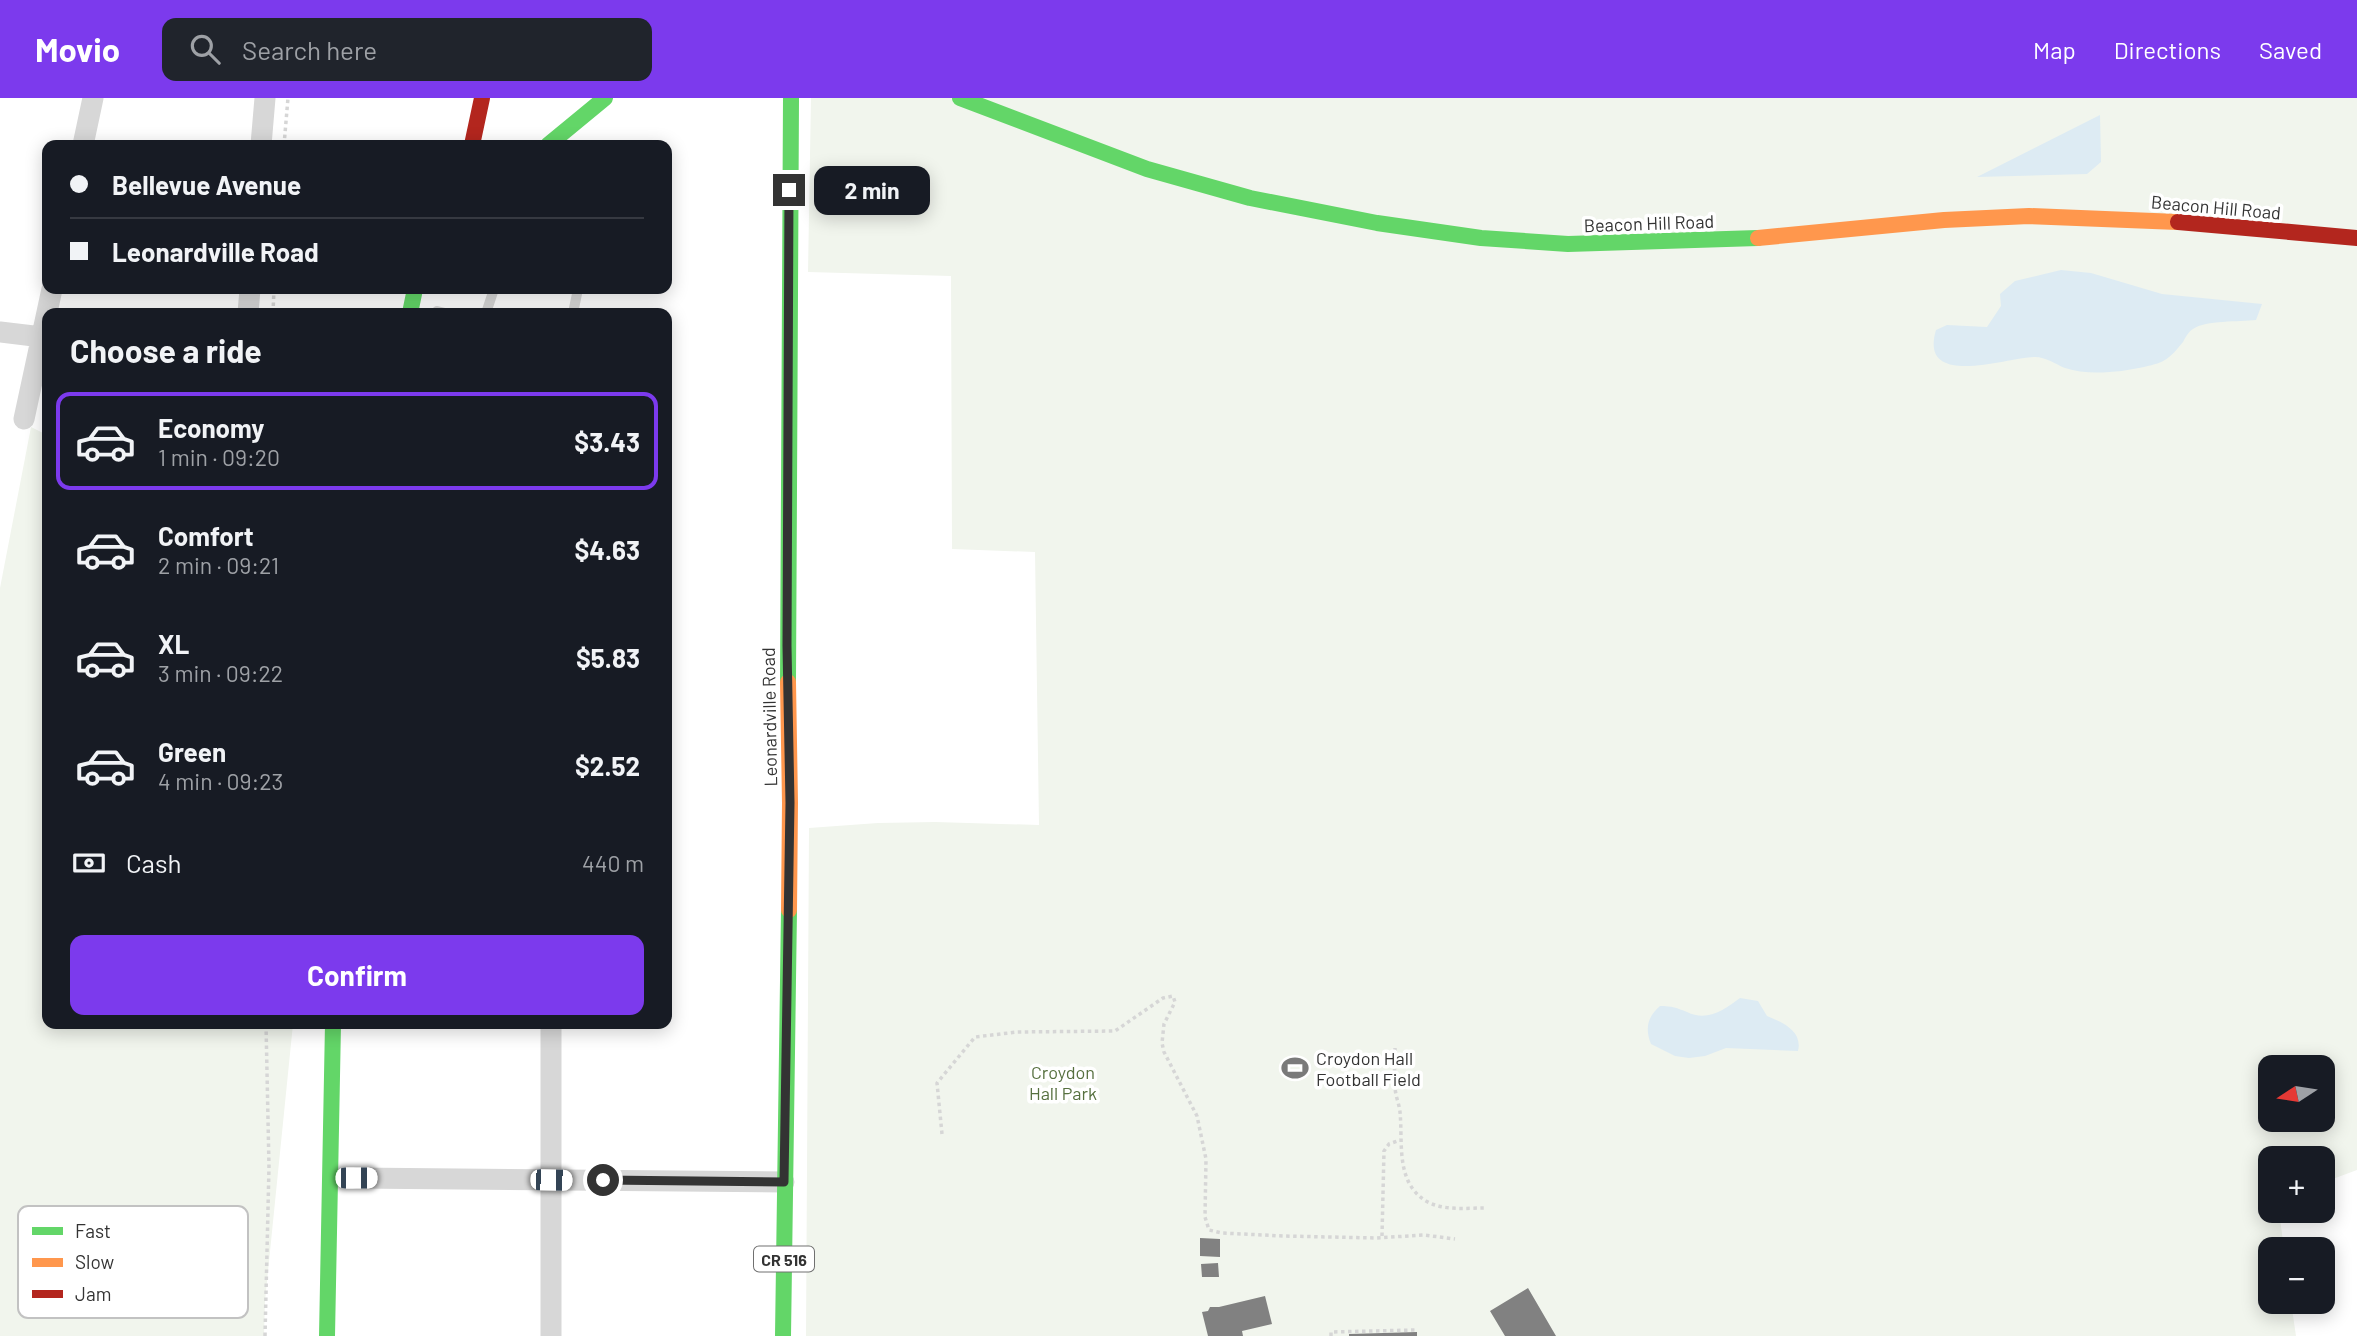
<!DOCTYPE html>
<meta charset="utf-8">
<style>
:root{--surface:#171b24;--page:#20242c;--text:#f1f3f6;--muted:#9ea1a6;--line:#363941;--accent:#7c3aed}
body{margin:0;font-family:Barlow,sans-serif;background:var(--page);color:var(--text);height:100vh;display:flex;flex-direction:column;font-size:26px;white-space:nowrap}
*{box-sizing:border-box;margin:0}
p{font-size:23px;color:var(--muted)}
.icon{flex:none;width:38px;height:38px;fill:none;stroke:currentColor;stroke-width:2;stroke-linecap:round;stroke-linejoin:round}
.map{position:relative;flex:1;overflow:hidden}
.details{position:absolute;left:42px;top:210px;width:630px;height:721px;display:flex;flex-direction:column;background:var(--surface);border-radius:14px;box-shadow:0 4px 18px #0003}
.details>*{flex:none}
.hud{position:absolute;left:42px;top:42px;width:630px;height:154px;border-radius:14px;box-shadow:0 4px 18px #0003;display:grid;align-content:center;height:154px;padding:0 28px;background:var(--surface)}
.needle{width:46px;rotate:258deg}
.buttons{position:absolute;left:2258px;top:957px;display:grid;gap:14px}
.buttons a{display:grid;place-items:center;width:77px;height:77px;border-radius:14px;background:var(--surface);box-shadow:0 4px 18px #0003;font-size:35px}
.end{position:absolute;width:32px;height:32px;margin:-16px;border:9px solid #333;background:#fff;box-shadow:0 0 0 4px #fff}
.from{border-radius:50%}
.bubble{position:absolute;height:49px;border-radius:14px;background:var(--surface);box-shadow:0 4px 18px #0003;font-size:23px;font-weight:700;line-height:49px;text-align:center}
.car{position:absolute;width:21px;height:42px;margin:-21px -10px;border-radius:9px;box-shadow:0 0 5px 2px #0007;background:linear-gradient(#fff 24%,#345 0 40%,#fff 0 76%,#345 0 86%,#fff 0)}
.hud b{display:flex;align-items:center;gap:24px;height:66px;font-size:26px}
.hud b+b{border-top:2px solid var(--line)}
.hud i{width:18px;height:18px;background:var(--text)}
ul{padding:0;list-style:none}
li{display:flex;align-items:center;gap:21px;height:98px;margin:0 14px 10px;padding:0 14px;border:4px solid transparent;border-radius:14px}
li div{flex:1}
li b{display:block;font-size:26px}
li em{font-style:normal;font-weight:700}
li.active{border-color:var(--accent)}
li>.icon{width:63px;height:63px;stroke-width:1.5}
h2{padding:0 28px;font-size:32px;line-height:84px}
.pay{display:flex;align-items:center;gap:18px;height:77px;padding:0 28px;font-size:26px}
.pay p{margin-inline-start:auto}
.cta{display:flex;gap:14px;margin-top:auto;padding:14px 28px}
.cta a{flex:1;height:80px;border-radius:14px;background:var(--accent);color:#fff;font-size:28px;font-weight:700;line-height:80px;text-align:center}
header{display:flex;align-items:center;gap:42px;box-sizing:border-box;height:98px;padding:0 35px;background:var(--accent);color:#fff}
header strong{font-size:33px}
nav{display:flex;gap:38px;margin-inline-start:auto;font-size:24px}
.search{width:490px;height:63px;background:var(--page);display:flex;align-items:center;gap:18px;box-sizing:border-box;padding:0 24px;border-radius:14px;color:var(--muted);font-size:26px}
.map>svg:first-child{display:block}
.green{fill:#f1f5ed;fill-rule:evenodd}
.water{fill:#ddebf3}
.building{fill:#818181}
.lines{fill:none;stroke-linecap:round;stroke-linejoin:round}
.path{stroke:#d6d6d6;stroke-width:3.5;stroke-dasharray:3.5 3.5;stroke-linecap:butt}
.lane{stroke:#d7d7d7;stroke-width:10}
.street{stroke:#d7d7d7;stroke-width:21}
.fast{stroke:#63d668;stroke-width:16}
.slow{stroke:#ff974d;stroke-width:16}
.jam{stroke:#b3261e;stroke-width:16}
.route{stroke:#333;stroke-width:9}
.labels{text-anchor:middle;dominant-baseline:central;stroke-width:7;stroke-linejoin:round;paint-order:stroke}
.shield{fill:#fff;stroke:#707070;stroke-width:2}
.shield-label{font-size:16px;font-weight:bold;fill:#333}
.street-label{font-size:18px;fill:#333;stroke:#fff}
.poi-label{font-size:18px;fill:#333;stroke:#fff;text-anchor:start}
.park-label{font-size:18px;fill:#56703f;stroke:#fff}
.key{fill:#fff;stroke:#c2c2c2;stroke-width:2}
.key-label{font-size:19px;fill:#333}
</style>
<header>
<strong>Movio</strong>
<div class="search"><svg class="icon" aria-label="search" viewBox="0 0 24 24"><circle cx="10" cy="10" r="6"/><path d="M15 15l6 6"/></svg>Search here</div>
<nav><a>Map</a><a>Directions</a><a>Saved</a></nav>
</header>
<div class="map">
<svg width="2357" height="1238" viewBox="0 0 2357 1238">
<rect width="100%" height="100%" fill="#fff"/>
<path class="green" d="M811,0H2357V1072L2322,1085V1060H2270V1113H2279L2284,1151L2270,1152V1204H2291L2296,1238H806L809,730L878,725L935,724L1039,727L1035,454L952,451L951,178L808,174ZM2270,970H2322V1022H2270Z
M31,329L47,337V926H293L265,1203L264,1238H0V490Z"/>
<path class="water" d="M2100,17L2101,64L2087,76L1977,79Z
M2061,172L2091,175L2162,196L2262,206L2256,222C2239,224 2206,222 2193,231C2189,233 2185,240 2183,244C2169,261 2166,264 2144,269C2121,274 2088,278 2065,270C2055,266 2046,259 2035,259C2008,259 1918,292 1936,232L1947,227L1987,229L2001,208L2000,196L2015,183Z
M1740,900L1758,903L1767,918C1782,924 1803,933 1798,953L1726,950L1705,958L1689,960L1675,958L1651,946C1645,931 1647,919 1660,908C1672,908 1677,910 1687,914C1707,924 1724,912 1740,900Z"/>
<path class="building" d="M1200,1140L1220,1141V1159L1200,1158Z
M1218,1165L1219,1179H1202L1201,1166Z
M1528,1190L1556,1238H1505L1490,1213Z
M1265,1198L1272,1226L1242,1233L1243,1238H1208L1202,1214L1208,1213L1210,1209H1219Z
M1417,1234V1238H1349V1236Z"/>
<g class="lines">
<path class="path" d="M284,47L288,0
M273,215L274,191
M1395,950C1395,962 1394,975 1395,988C1395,997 1399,1005 1400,1014C1403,1044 1395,1084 1426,1103C1443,1113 1466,1110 1484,1110
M942,1036L937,985L975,939L1017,934L1115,933L1163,900L1173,898L1175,904L1164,926L1162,945L1164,954L1197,1018L1206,1061L1205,1119L1209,1132L1222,1135L1283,1138L1376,1140L1424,1137L1455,1141
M1382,1138L1384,1053L1389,1046L1400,1042
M265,1238L269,1069L266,926
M1331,1238V1234L1415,1232"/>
<path class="lane" d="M437,213L445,215
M486,215L494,191
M573,215L578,191"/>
<path class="street" d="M83,47L93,0
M261,47L265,0
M248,215L250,191
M0,234L42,239
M24,321L52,191
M356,1080L784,1084
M551,1238V926"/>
<path class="fast" d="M960,0L1147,71L1250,100L1377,125L1481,140L1568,146L1758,140
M548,47L605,0
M410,215L415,191
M788,584L791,0
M327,1238L333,926
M783,1238L789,812"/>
<path class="slow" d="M1758,140L1944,122L2029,118L2178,124
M788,584L790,705L789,812"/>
<path class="jam" d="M472,47L482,0
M2178,124L2357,140"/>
</g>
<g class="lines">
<path class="route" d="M603,1082L784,1084L790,705L787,548L789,92"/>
</g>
<defs>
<g id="stadium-bare" transform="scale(2.1)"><path d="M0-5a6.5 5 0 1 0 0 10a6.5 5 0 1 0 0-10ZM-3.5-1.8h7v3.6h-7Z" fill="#7a7a7a" stroke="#fff" stroke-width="2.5" paint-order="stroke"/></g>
</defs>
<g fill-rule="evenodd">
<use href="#stadium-bare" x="1295" y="970"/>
</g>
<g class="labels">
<rect class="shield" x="754" y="1148.5" width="60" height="25" rx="5"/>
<g class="shield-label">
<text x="784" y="1161">CR 516</text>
</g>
<g class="street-label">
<text transform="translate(2216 109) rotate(5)">Beacon Hill Road</text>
<text transform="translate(1649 125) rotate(-2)">Beacon Hill Road</text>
<text transform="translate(769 619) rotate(-91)">Leonardville Road</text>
</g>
<g class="poi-label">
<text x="1316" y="960">Croydon Hall<tspan x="1316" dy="21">Football Field</tspan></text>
</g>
<g class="park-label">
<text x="1063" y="974">Croydon<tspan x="1063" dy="21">Hall Park</tspan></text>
</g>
</g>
<rect x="18" y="1108" width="230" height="112" rx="10" class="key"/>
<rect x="32" y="1129" width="31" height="8" fill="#63d668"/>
<rect x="32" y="1160" width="31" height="9" fill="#ff974d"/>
<rect x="32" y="1192" width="31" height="8" fill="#b3261e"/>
<g class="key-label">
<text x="75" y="1140">Fast</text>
<text x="75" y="1171">Slow</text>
<text x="75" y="1203">Jam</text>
</g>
</svg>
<div class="buttons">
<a><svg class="needle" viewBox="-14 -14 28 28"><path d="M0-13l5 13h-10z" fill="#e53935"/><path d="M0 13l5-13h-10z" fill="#9ea1a6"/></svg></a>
<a>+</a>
<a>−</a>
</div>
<i class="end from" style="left:603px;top:1082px"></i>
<i class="end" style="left:789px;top:92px"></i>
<div class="bubble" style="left:814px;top:68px;width:116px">2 min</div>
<i class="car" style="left:356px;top:1080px;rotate:90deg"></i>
<i class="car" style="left:551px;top:1082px;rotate:91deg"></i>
<div class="hud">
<b><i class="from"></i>Bellevue Avenue</b>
<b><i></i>Leonardville Road</b>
</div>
<section class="details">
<h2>Choose a ride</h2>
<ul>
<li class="active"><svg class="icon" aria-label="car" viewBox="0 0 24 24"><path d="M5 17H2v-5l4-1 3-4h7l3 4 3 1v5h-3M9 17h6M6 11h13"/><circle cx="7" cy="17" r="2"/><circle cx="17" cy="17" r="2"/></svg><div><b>Economy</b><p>1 min · 09:20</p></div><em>$3.43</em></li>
<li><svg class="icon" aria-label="car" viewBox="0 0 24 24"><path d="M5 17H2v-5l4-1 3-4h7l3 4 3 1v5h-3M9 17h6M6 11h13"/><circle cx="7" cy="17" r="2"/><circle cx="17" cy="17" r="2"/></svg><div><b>Comfort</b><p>2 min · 09:21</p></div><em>$4.63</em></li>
<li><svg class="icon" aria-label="car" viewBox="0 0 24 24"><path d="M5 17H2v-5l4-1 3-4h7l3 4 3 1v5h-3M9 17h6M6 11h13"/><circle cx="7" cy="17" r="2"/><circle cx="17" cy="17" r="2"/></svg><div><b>XL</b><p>3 min · 09:22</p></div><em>$5.83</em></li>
<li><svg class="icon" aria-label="car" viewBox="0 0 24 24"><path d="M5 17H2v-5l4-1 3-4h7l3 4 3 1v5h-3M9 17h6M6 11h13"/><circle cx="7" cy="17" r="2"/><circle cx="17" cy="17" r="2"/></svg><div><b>Green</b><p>4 min · 09:23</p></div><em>$2.52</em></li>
</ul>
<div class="pay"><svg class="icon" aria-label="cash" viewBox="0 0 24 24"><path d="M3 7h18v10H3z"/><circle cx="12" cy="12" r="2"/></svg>Cash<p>440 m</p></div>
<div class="cta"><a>Confirm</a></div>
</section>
</div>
